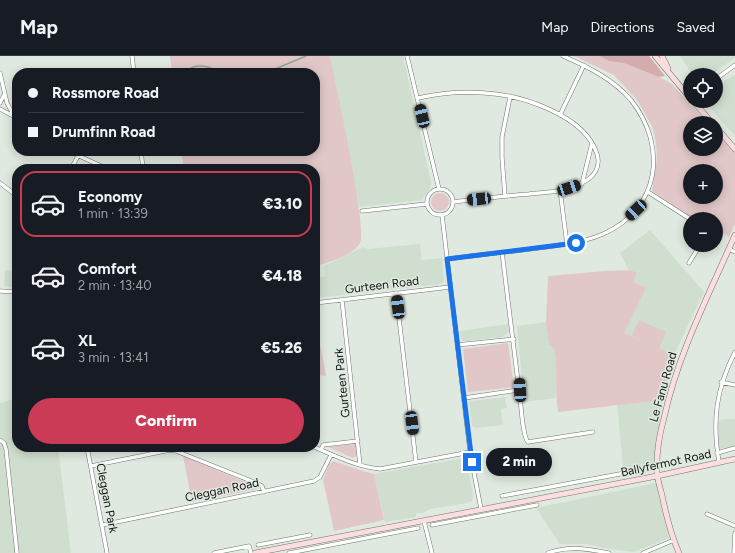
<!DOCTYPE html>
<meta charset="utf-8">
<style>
:root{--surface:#171b24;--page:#242831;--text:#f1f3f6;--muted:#9ea1a6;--line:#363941;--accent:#cb3b55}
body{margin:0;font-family:Figtree,sans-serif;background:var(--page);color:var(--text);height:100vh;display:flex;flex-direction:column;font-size:15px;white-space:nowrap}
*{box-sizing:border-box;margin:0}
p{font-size:13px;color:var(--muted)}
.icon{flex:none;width:22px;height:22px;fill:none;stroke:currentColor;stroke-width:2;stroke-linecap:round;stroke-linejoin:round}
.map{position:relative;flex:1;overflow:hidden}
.sheet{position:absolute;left:12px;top:108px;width:308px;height:288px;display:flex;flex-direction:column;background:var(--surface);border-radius:16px;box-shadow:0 2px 10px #0003}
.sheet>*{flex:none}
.guide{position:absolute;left:12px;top:12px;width:308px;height:88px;border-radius:16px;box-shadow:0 2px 10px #0003;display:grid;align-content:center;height:88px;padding:0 16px;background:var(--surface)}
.controls{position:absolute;left:683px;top:12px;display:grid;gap:8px}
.controls a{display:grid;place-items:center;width:40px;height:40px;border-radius:50%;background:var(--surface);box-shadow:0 2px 10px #0003;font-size:20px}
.end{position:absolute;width:18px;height:18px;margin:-9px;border:5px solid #1a73e8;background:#fff;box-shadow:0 0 0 2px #fff}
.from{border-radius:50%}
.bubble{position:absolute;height:28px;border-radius:14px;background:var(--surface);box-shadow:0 2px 10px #0003;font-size:13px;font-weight:800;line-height:28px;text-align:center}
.car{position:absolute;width:12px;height:24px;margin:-12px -6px;border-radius:5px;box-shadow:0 0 3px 1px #0007;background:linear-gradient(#222 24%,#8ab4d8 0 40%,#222 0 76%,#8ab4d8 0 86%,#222 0)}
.guide b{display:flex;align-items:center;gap:14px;height:38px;font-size:15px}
.guide b+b{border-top:1px solid var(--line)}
.guide i{width:10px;height:10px;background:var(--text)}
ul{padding:7px 0 0;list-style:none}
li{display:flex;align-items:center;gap:12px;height:66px;margin:0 8px 6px;padding:0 8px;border:2px solid transparent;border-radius:16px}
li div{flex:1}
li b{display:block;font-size:15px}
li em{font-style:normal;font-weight:800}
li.selected{border-color:var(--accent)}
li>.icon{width:36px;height:36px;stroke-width:1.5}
.action{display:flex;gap:8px;margin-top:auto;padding:8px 16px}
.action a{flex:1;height:46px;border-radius:24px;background:var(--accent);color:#fff;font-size:16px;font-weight:800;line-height:46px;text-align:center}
header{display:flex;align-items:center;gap:24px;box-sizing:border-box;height:56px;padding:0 20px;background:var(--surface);border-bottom:1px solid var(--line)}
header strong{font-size:19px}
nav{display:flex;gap:22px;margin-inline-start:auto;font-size:14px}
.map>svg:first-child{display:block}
.built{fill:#d0decf}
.green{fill:#e1c7c8;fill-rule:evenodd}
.forest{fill:#d5acae}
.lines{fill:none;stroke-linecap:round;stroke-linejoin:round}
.stream{stroke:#8fa88e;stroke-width:1.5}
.street-casing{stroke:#6f766e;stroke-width:4.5}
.secondary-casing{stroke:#6f766e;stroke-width:6}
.street{stroke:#fff;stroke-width:3.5}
.secondary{stroke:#fcdde0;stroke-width:5}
.route{stroke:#1a73e8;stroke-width:5}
.labels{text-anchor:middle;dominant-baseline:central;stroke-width:3;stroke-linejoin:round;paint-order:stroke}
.street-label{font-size:12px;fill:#111411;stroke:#e0e9e0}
</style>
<header>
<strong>Map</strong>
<nav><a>Map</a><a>Directions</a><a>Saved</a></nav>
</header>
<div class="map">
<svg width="735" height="497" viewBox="0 0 735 497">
<rect width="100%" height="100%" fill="#e0e9e0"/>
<path class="built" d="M330,0H403L431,126L430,133L421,144L359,151Z
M680,0H735V2L710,19H693Z
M735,18V80L704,45H716V30Z
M650,174L704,236L674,299L623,277L646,232L632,226L637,216L628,214V213L620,197Z
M420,188L422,204L442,202L444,226L441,228L315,242V223L325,220L324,210L363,191L368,193Z
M5,214L17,215V232L4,230Z
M546,266L549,289L554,292L555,295L557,322L556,342L524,346L517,270Z
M509,268V275L503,281L467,285H463L460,281L459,275Z
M505,341L507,352L501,353L503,369L475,372L472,370L469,347L470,345Z
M17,342V391H58L71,497H0V347Z
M663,344L653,415L624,421L617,349Z
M724,363H735V390L719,393L718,367L720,364Z
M463,402L467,405L473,440L472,445L467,447L430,453L423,457H416V461L385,466L374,418Z
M656,427L669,482L634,496L609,493L585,488H560L536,452Z"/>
<path class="green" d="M170,0H330C335,25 368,174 360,187C354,199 328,207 315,210V113H184L181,95H315V17H172Z
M574,0H638L659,21L672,28L707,67H690V93H716V77L735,97V168L729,181L716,173V163H693L652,135L657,102L656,86L652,70L644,56L637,44L614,19ZM690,115H716V141H690Z
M431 146a9 9 0 1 1 18 0a9 9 0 1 1-18 0Z
M628,214L637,216L633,226L646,232L624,277L652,289L632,280L639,264L666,276L659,292L674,299L663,344L558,356C555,334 558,313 554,292L549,289L546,266L548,220L605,215Z
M315,263L325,314L326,320L315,319Z
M508,287L514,331L468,336L463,293Z
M356,388L357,398L355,401L353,402L328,391Z
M183,400L257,431V433L192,446Z
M333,405L366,416L374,418L384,464L334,475L323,424L329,409Z"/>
<path class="forest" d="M600,0H649L665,20L659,21L624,7L609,5Z"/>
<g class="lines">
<path class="stream" d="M191,12C200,7 214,12 221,17
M236,17L248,15L275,13L306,0"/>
<g class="street-casing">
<path id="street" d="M132,0L134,17
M407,0L439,133
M0,17L7,47L14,60
M716,23L735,9
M418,42C440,37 463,35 485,37C521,39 585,59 597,98C601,111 594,121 582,127C567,136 546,136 529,138C504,140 479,143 453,146
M0,47L4,39
M0,53L17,62
M560,59L584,9
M68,95L108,113
M141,95L143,113
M71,113L78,100
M0,127L17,140
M582,128L592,87
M427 146a13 13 0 1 1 26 0a13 13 0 1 1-26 0Z
M560,134L567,188
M648,136L690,163
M505,140L502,102V81L510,41
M362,155L427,148
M442,159L470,396L481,453
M729,193L735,196
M447,203C477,199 508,196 538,192C560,189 582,187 603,178C660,153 668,91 631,44C613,23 588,11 563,0
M689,207L700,189
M0,235L17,236
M396,237L416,406
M342,244L360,409
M315,247L450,231
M457,289L514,283
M721,326L735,329
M519,334C521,344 522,380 528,386L593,376
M464,342L519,334L502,196
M0,384L4,387L6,393L17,497
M87,391L107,497
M314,391C336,400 357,411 380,413L470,396
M321,394L323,389L358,385
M717,397L735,392
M719,406C712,365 716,333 735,296
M91,410L170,394L176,395L256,427L262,430L264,436
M502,440L625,417
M707,458L735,470
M424,465L432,497
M102,469L314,425L320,421L331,399
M432,469L537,449
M258,489L310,479
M214,497L249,490L251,497
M289,497L418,472
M548,497C569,489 588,493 609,497
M643,497L674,484
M734,497L735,477"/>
</g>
<g class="secondary-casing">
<path id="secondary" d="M655,0L690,42
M662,0L668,12
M693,45L712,67
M716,71L735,93
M255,497L657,420L735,403
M679,497C671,479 666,459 662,439C660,432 658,425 657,418C656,399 659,380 664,362C678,297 709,239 735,179"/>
</g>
<use href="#street" class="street"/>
<use href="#secondary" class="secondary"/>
</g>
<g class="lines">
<path class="route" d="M472,406L447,203L576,187"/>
</g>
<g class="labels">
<g class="street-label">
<text transform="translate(382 229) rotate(-7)">Gurteen Road</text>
<text transform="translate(342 327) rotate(-96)">Gurteen Park</text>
<text transform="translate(663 331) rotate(-74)">Le Fanu Road</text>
<text transform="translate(666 407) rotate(-12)">Ballyfermot Road</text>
<text transform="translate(222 434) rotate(-12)">Cleggan Road</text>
<text transform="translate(107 442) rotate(79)">Cleggan Park</text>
</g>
</g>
</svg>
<div class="controls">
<a><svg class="icon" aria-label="locate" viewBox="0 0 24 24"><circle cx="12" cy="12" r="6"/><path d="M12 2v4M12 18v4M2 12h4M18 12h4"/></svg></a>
<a><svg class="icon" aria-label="layers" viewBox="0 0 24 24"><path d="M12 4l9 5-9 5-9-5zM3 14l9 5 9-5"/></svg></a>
<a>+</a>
<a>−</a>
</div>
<i class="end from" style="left:576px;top:187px"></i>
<i class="end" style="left:472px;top:406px"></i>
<div class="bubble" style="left:486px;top:392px;width:66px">2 min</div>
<i class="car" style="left:422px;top:60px;rotate:347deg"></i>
<i class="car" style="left:569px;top:132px;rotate:72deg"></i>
<i class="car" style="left:479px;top:143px;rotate:264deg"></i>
<i class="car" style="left:636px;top:154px;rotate:227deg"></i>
<i class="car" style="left:398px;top:251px;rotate:353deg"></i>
<i class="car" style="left:520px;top:334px;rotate:357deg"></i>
<i class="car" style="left:412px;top:367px;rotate:173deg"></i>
<div class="guide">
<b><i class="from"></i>Rossmore Road</b>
<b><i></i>Drumfinn Road</b>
</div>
<section class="sheet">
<ul>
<li class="selected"><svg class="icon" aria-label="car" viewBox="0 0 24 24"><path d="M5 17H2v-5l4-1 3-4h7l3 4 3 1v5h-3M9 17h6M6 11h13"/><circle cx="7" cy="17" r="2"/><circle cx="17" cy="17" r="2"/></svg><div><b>Economy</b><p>1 min · 13:39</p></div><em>€3.10</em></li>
<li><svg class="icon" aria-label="car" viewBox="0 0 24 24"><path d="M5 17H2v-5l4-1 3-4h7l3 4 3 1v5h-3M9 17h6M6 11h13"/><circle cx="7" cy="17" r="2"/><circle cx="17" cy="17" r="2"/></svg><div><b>Comfort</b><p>2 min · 13:40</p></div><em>€4.18</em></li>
<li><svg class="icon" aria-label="car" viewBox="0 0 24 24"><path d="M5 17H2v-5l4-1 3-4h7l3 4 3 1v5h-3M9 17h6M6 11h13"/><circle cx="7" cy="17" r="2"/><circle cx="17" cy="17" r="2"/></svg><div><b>XL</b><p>3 min · 13:41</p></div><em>€5.26</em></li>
</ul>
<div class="action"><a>Confirm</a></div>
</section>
</div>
